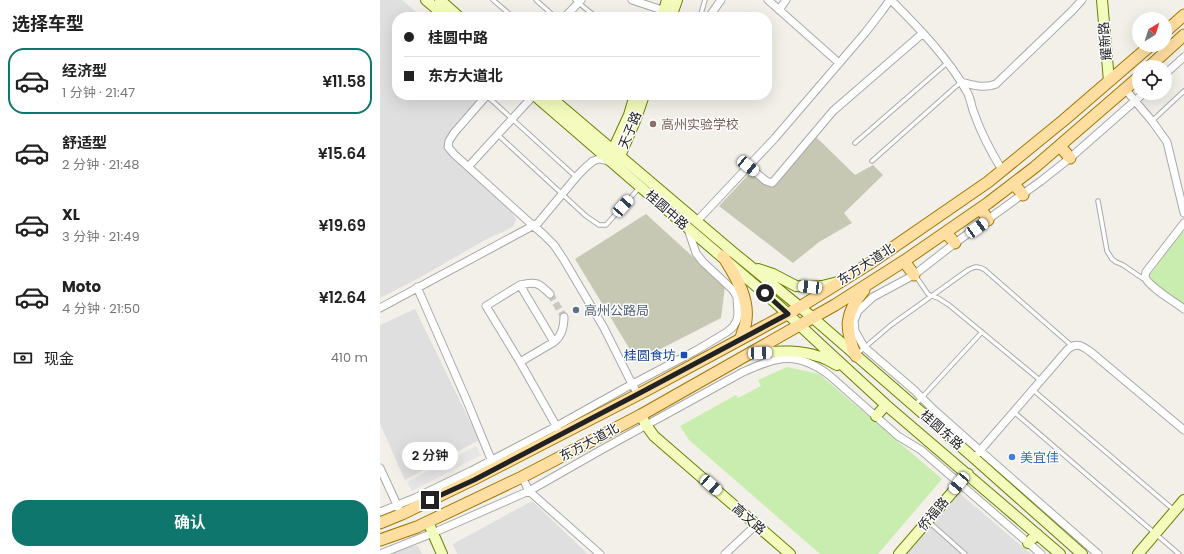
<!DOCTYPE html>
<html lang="zh">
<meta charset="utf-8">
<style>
:root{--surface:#fff;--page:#f6f6f6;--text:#222;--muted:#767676;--line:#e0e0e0;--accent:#0f766e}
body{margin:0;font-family:Poppins,"Noto Sans SC",sans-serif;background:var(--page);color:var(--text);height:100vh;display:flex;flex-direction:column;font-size:15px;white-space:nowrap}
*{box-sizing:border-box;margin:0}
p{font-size:13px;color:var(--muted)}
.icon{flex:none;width:22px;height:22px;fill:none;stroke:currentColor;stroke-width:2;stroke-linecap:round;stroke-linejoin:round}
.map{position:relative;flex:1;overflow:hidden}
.drawer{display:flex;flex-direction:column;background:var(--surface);width:380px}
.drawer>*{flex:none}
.banner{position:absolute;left:12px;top:12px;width:380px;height:88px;border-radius:16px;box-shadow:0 4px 16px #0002;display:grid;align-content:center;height:88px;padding:0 12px;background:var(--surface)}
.needle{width:26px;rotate:38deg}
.fabs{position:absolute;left:752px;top:12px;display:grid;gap:8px}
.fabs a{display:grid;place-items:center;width:40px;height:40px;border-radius:50%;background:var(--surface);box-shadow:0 4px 16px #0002;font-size:20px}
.end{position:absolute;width:18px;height:18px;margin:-9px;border:5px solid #222;background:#fff;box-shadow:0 0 0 2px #fff}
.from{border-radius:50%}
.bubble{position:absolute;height:28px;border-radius:14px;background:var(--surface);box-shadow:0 4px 16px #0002;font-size:13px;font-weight:600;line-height:28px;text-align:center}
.car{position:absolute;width:12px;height:24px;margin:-12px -6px;border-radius:5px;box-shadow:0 0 3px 1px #0007;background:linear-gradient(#fff 24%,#345 0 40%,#fff 0 76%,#345 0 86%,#fff 0)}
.banner b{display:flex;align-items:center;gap:14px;height:38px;font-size:15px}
.banner b+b{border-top:1px solid var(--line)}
.banner i{width:10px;height:10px;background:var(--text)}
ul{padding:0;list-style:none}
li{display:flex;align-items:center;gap:12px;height:66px;margin:0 8px 6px;padding:0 4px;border:2px solid transparent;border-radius:16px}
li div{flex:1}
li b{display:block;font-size:15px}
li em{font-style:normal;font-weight:600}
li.selected{border-color:var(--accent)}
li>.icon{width:36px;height:36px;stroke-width:1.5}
h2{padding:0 12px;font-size:18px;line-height:48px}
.pay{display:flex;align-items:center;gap:10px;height:44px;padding:0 12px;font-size:15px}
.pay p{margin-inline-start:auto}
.button{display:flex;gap:8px;margin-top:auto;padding:8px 12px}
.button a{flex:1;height:46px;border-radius:16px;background:var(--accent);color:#fff;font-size:16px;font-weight:600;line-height:46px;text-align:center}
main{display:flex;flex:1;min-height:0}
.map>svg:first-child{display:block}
.residential{fill:#e0dfdf}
.construction{fill:#c6c8b3}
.grass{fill:#c8edae}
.parking{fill:#e6e6e6}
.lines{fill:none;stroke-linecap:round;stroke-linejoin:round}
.street-tunnel{stroke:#c8c7c1;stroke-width:7;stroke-dasharray:7 3.5;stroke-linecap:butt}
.lane-casing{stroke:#a9a9a9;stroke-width:5.5}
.street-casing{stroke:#a9a9a9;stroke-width:9}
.secondary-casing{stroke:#698100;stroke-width:12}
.primary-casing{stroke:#a07800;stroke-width:13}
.lane{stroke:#fff;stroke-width:3.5}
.street{stroke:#fff;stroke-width:7}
.secondary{stroke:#f4fcbd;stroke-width:10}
.primary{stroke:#ffdea1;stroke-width:11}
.route{stroke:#222;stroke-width:5}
.education-dot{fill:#8d6e63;stroke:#fff;stroke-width:1.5}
.service-dot{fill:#5c6f8a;stroke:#fff;stroke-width:1.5}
.transit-dot{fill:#1a4fb4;stroke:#fff;stroke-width:1.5}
.shop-dot{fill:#3f7fe0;stroke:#fff;stroke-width:1.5}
.labels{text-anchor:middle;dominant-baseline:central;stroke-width:3;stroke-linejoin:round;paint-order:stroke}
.street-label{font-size:13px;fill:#222;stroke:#fff}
.education-label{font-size:13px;fill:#785e54;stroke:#fff;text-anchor:start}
.service-label{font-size:13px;fill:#4e5e75;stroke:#fff;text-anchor:start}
.transit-label{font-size:13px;fill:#164399;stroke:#fff;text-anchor:end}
.shop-label{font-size:13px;fill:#366cbe;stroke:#fff;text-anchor:start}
</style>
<main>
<section class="drawer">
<h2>选择车型</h2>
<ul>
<li class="selected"><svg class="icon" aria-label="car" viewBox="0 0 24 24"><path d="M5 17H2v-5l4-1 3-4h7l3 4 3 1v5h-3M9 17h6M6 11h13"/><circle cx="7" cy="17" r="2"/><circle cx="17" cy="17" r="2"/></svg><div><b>经济型</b><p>1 分钟 · 21:47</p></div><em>¥11.58</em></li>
<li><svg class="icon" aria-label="car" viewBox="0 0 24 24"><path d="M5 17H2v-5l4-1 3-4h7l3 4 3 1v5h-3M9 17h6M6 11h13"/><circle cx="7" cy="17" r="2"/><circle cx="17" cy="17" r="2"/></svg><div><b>舒适型</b><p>2 分钟 · 21:48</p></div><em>¥15.64</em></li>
<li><svg class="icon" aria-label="car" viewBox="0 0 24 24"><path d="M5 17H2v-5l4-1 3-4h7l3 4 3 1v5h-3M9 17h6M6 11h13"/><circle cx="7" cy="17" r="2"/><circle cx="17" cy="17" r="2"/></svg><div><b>XL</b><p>3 分钟 · 21:49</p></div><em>¥19.69</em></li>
<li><svg class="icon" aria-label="car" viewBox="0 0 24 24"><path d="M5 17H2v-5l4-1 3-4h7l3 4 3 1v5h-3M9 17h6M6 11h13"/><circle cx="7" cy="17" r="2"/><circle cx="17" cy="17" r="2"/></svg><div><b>Moto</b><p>4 分钟 · 21:50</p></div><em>¥12.64</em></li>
</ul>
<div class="pay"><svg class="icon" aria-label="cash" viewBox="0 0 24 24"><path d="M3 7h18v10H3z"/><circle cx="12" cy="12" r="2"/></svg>现金<p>410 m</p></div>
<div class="button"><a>确认</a></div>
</section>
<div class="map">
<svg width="804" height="554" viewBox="0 0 804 554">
<rect width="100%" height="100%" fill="#f2f0e9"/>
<path class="residential" d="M0,0H22L42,17H17V95H103L100,100L69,133L64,150L128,206L136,219L133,227L105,240L39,278L0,298Z
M35,309L99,440L25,480L0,424V325Z
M578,492L651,554H525Z
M152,501L208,554H77L73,544Z
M31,546H38L42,554H8Z"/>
<path class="construction" d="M435,136L475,175L493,165L503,175L464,213L472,223L439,242L413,263L339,206L371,172L391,187Z
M266,214L345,286L341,318L257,361L195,259Z"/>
<path class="grass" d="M802,232H804V304L772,281L770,275Z
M407,367L439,374L562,479L498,554H440L309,440L300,426L356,395L358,398L381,386L378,380Z"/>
<path class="parking" d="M96,446L101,455L32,491L27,482Z"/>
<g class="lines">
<path class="street-tunnel" d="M170,294L184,317"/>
<g class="lane-casing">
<path id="lane" d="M113,0L133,17
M156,0L175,17
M195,0L216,17
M320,17L325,0
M107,96L196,177
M772,121L804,91
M118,135L206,216L219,225H226L259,188
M475,143L567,63
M492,161L581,82
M718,201L727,251L732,259L736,262L743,265L762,278H765
M535,275L548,294L552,296L558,298L569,305L661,381
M477,354L511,325L588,270C594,267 598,265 605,270L692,346
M653,390L794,510
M535,405L602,332
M634,412L799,554
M548,521L585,554"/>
</g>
<g class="street-casing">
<path id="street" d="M252,0L288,12
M388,0L459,63
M511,0C538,27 569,59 587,92C591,99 591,106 594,113C601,133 611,152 622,170
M399,10L406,0
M185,17L201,0
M329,17L341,0
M785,74L804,57
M581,82C593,85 604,89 616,84L692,11L702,0
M745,89L772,121L787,142L804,213
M107,95L74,133L69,141L68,147L74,154L149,222L163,234L174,245L184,260L224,328L252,384L258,394
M368,166L386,181L392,183L394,181L453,111L543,33
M88,167L154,95
M317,221L395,138L485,33L502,11L510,0
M804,223L766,272L765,277C769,287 795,302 804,309
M140,285C156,281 159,283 170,294
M37,287L87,401L113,464
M0,308L158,223L198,175L206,167L213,161L219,159L230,161
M174,342C182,336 184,327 184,317
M140,362L174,342L140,285L106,306L140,362L178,429
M598,453L688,349C697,341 704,347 712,353L804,430
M0,468L19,509
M142,477L149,491L220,554
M0,512L35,498L91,471L177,426L245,388L317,350L347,332L353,327L357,320L358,314L357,297L353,290L323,262L316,253L308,229
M0,554L53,533L149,491L221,450L363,372C397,357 416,350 449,375L518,436L541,450L661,554
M345,554L376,525
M718,554L589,441L551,407L534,390L484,347L475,331L474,321L478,311L493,297L534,275L575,243L661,181L690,158L764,93"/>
</g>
<g class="secondary-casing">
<path id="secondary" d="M46,0L66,17
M60,0L79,17
M722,0L729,81
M282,17L287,0
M291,17L297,0
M154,95L308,228L397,304L442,346L506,405L680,554
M168,95L354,253L420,307L433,318L594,458L702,554
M255,95L249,115L231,154L230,161L236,159L240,156L255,121L264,95
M378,269L393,274L416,286L430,287L442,286L458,282
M372,353C394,352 415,349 437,356C444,357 451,362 457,365
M261,415L266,425L274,436L410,554
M496,416L506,405
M48,522L62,554
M648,543L657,534
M519,554L588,474
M758,554L804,500"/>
</g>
<g class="primary-casing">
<path id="primary" d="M785,32L804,15
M769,67L804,35
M680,146L690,158
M634,184L643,195
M601,209L608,220
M566,233L575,243
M343,256C355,276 369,296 366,320C366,326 362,332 361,338
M524,261L534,275
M476,356C464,328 465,313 484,290
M0,523L22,514L94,479L265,391L420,307L492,262L608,182L684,120L771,45
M0,540L37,527L142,477L261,415L455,305L524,261L608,203L655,167L759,77"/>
</g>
<use href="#lane" class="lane"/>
<use href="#street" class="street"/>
<use href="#secondary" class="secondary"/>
<use href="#primary" class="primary"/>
</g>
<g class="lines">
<path class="route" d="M50,500L94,480L258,394L408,314L385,293"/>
</g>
<circle class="education-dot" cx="273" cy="124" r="4"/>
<circle class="service-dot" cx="196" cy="310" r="4"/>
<rect class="transit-dot" x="300" y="351" width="8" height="8" rx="2"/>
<circle class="shop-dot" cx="632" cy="457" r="4"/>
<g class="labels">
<g class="street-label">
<text transform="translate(725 41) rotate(-95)">耀新路</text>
<text transform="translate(250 130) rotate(-68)">天子路</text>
<text transform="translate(287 210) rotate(41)">桂圆中路</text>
<text transform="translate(486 264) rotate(-33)">东方大道北</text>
<text transform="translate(562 430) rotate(41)">桂圆东路</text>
<text transform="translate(209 442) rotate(-28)">东方大道北</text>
<text transform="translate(553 514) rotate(-50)">侨福路</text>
<text transform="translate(369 519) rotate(41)">高文路</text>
</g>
<g class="education-label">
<text x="281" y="124">高州实验学校</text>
</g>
<g class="service-label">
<text x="204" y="310">高州公路局</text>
</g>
<g class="transit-label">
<text x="296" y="355">桂圆食坊</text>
</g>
<g class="shop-label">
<text x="640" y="457">美宜佳</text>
</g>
</g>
</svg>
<div class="fabs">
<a><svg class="needle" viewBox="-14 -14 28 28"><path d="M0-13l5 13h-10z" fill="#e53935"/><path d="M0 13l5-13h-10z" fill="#767676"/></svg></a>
<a><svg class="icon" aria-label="locate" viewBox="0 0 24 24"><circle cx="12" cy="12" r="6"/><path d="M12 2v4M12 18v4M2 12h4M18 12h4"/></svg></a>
</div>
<i class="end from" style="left:385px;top:293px"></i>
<i class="end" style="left:50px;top:500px"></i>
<div class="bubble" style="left:22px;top:442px;width:56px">2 分钟</div>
<i class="car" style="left:368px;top:166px;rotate:129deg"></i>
<i class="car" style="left:243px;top:206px;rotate:42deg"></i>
<i class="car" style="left:597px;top:228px;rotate:55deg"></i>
<i class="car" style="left:430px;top:287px;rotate:276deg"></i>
<i class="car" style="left:380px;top:353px;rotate:88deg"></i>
<i class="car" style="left:579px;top:483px;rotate:220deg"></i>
<i class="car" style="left:331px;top:485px;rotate:131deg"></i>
<div class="banner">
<b><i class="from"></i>桂圆中路</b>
<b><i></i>东方大道北</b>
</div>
</div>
</main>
